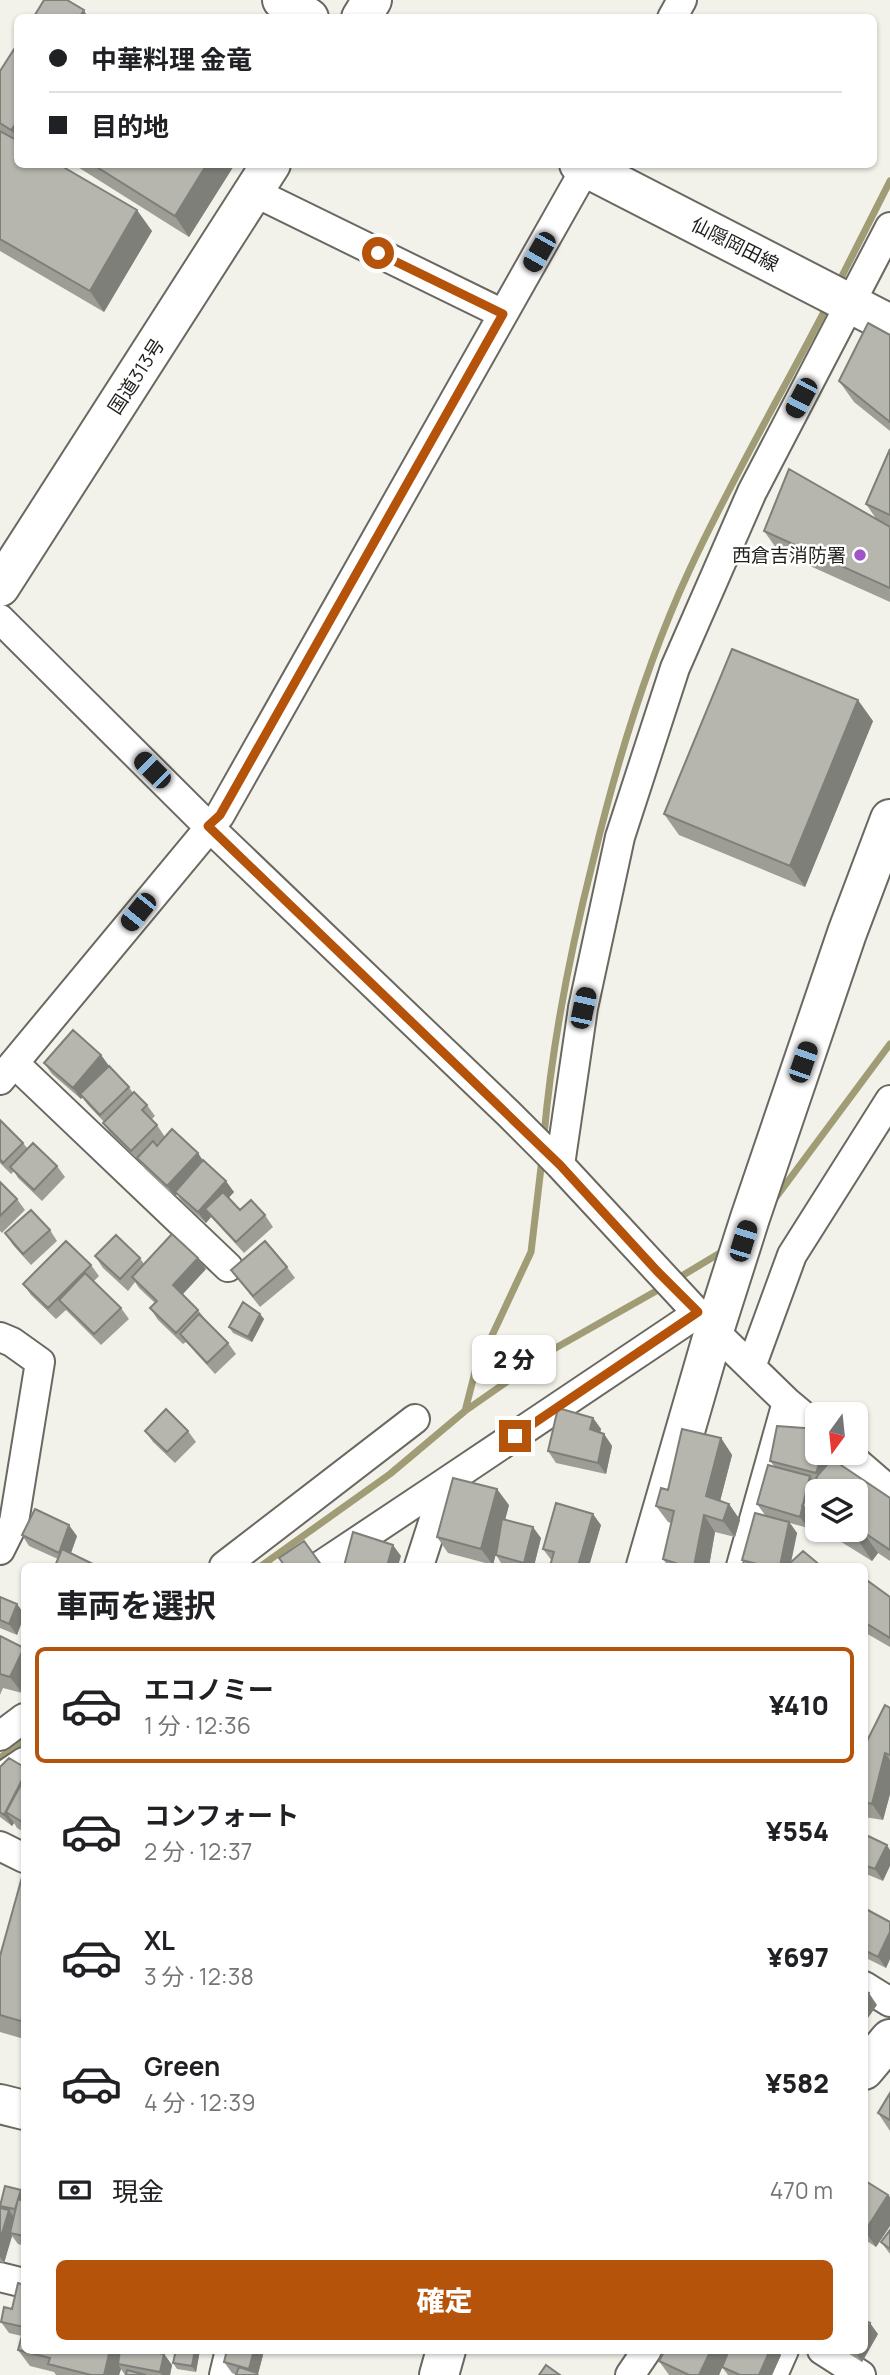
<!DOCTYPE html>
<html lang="ja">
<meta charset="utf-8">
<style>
:root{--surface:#fff;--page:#f2f2f2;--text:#202124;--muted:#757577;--line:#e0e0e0;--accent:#b45309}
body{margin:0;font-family:Manrope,"Noto Sans JP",sans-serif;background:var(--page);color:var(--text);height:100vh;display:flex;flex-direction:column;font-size:26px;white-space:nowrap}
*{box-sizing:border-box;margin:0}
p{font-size:23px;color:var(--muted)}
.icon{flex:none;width:38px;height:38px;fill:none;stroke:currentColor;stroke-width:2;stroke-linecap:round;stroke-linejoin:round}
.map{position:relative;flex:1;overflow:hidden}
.drawer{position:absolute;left:21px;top:1563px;width:847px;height:791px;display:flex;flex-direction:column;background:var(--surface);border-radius:10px;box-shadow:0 2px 5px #0004}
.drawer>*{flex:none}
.guide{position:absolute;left:14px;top:14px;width:863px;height:154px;border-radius:10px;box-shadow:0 2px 5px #0004;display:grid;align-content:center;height:154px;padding:0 35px;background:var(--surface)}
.needle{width:46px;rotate:195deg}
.fabs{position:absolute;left:805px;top:1402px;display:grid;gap:14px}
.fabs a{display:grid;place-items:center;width:63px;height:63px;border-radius:10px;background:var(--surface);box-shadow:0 2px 5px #0004;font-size:35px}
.end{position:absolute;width:32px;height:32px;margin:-16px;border:9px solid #b45309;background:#fff;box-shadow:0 0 0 4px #fff}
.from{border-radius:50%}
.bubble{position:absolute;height:49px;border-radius:10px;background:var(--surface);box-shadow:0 2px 5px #0004;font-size:23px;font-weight:800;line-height:49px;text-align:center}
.car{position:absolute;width:21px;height:42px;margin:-21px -10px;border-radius:9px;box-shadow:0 0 5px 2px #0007;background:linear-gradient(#222 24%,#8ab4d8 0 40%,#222 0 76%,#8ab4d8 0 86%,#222 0)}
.guide b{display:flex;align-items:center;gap:24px;height:66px;font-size:26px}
.guide b+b{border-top:2px solid var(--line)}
.guide i{width:18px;height:18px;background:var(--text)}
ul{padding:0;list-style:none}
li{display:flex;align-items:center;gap:21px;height:116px;margin:0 14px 10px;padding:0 21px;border:4px solid transparent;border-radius:10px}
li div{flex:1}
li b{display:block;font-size:26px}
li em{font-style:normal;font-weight:800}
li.current{border-color:var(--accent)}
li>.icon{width:63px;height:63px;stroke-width:1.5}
h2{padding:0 35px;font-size:32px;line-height:84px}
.pay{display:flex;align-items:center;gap:18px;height:77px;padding:0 35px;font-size:26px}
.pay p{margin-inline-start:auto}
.cta{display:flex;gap:14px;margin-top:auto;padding:14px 35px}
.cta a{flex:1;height:80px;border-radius:10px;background:var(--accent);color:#fff;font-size:28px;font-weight:800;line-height:80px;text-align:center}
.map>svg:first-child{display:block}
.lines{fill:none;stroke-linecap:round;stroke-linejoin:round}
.stream{stroke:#a09c76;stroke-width:7}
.street-casing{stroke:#696861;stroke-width:32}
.secondary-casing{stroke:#696861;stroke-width:42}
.highway-casing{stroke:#696861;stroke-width:42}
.street{stroke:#fff;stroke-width:28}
.secondary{stroke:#fff;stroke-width:38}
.highway{stroke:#fff;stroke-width:38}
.wall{fill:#9d9d96}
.shaded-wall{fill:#7f7f7a}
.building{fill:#b6b6ae;stroke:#7f7f7a;stroke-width:2}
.route{stroke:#b45309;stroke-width:9}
.poi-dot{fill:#9f54c7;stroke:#fff;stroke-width:2.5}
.labels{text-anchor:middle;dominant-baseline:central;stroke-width:5;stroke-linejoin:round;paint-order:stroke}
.street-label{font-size:19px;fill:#1f1f1c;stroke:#fff}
.poi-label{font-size:19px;fill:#1f1f1c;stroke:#fff;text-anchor:end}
</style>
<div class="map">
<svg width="890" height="2375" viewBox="0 0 890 2375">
<rect width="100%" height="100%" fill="#f3f2ea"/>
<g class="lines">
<path class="stream" d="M838,284L890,181
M544,1136C552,1043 570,952 593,861C617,761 646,664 689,571C731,480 782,393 828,304
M774,1200L890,1044
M675,1280L725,1250
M465,1411L475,1372L531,1252L542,1159
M261,1566L390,1474L465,1411L552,1350L665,1286
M0,1758L24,1740"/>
<g class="street-casing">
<path id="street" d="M672,18L682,0
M254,192L503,314
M0,619L208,826L509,1114L560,1165L714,1331L787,1402L817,1427
M14,1063L228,1267
M0,1080L220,815L588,164
M560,1165L583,1008L620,837L675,668L752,492L890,227
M0,1337L12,1342L40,1362L14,1522L0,1550
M751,1367L792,1255L890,1100
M845,1452L890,1491
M224,1566L415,1419
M320,1566L446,1482
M419,1566L446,1482L698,1313
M741,1566L787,1402
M0,1736L24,1718
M0,1778L24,1762
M0,1846L24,1858
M864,1986L890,2002
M0,2277L24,2283
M822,2350L861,2375
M224,2375L230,2350
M630,2375L647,2350
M773,2375L784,2350"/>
</g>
<g class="secondary-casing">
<path id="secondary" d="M282,0L309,18
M579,164L890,324
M646,1566L714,1331L750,1218L847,933L890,819
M864,2070L890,2039
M0,2104L24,2110
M439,2375L446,2350"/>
</g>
<g class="highway-casing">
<path id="highway" d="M361,18L372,0
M0,587L271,164"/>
</g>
<use href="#street" class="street"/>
<use href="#secondary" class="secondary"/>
<use href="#highway" class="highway"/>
</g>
<path class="wall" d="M18,43V164L152,231L104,312L0,251V71Z
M73,164H235L189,237Z
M890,335V431L854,402L839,381Z
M890,449V602L779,552L764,531L877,520L866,504Z
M873,721L805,887L679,835L664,814Z
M101,1055L109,1066L129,1087L133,1093L147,1105L155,1116L151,1120L157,1125L165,1137L156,1145L198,1153L203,1161L234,1192L228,1198L240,1210L265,1215L273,1227L244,1253L211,1217L206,1223L183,1203L177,1194L175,1197L145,1169L140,1162L111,1134L103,1123L104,1122L88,1105L82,1097L81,1099L52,1074L44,1063Z
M0,1120L23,1143L28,1149L57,1166L65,1177L42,1201L18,1178L14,1171L11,1174L0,1163Z
M0,1182L17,1199L25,1210L2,1233L0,1231Z
M50,1230L57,1241L31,1265L13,1245L5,1233Z
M95,1256L140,1258L144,1264L206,1269L183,1294L198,1310L205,1319L228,1343L236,1354L215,1374L186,1342L183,1344L158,1320L150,1308L155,1303L139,1288L135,1282L128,1291L103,1268Z
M91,1265L99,1276L94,1281L121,1308L129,1319L101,1345L66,1310L56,1319L31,1295L23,1284Z
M287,1267L295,1278L260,1307L231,1270Z
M260,1314L264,1319L252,1342L233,1333L229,1327Z
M593,1418L601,1429L600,1433L604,1434L612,1446L606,1474L556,1463L548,1451Z
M145,1431H188L196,1442L175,1463L153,1442Z
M721,1438L732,1455L720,1501L729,1504L740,1520L735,1537L715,1532L709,1566H668L663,1559L671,1523L668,1522L656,1506L668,1490Z
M817,1452H834L832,1459L890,1498V1561L878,1553L872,1561L822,1530H856L817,1491V1527L810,1517L808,1528L790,1523L797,1533L791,1563H744L742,1560L765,1515L757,1504L774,1466L770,1461Z
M509,1505L505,1520L541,1538L534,1566H503L496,1555V1552L493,1565L448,1553L437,1537Z
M601,1525L589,1566H550L552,1561L543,1549Z
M22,1535L77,1536L71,1553L58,1559L29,1546Z
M864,1586L890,1597V1647L864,1632Z
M0,1597L17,1604L24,1614L17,1635L0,1628Z
M0,1636L24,1649V1687L22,1693L3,1688L0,1695Z
M890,1708V1794L883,1820L864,1817V1741H867Z
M0,1767H24V1832L17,1828L14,1823L12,1826L0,1817Z
M864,1834L883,1881L864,1873Z
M24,1870V2039L0,2032V1956Z
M864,1908L890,1922V1959L886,1968L864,1957Z
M890,2093V2131L878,2113Z
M864,2180L890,2197V2226L876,2247L864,2239Z
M23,2200L24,2201V2246L18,2244L12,2236L4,2263L0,2262V2208H2L0,2206Z
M890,2230V2254L881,2242Z
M24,2285V2350H118L120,2353L164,2354L172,2365L170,2375H125L121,2369L119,2375H56L54,2372L30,2366L18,2350L22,2336L9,2333L1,2322L12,2309Z
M878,2334L862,2362L843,2350H864Z
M200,2350L196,2372L177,2369L173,2363Z
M227,2350H260L263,2355L258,2374L259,2375H236L232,2373L224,2362Z
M665,2350H777L781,2355L772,2375H728L722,2367L719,2375H669L659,2361Z"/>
<path class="shaded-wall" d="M84,10L88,18H79Z
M18,121V139L11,130Z
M207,164H235L189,237L175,216Z
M137,210L152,231L104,312L90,291Z
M858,700L873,721L805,887L790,866Z
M101,1055L109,1066L81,1099L73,1088Z
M198,1153L205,1164L175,1192L177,1194L175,1197L167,1186Z
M226,1181L234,1192L212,1216L205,1209L211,1217L206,1223L198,1212Z
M198,1258L206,1269L181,1296L173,1285Z
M260,1314L264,1319L252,1342L248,1337Z
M593,1418L601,1429L598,1440L590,1429Z
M604,1434L612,1446L606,1474L598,1463Z
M721,1438L732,1455L717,1513L706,1496Z
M823,1452H834L824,1484L816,1473Z
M810,1476L818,1487L803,1506Z
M497,1489L509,1505L493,1565L481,1549Z
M729,1504L740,1520L735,1537L723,1521Z
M803,1506L810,1517L808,1528L800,1517Z
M593,1514L601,1525L589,1566H578Z
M704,1515L715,1532L709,1566H694Z
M789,1522L797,1533L790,1566H780Z
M69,1525L77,1536L67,1564L59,1553Z
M533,1527L541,1538L534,1566H526L524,1563Z
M863,1532L878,1553L872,1561L858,1540Z
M393,1545L401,1556L398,1566H387Z
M17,1604L24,1614V1616L17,1635L9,1624Z
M24,1648V1687L22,1693L10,1677Z
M885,1753L890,1760V1794L883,1820L872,1804Z
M6,1812L14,1823L12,1826L4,1815Z
M887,1845L890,1850V1866L883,1881L875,1869Z
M890,1932V1959L886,1968L878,1957Z
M869,1993L877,2005L868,2018L864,2013V2000Z
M21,2190L24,2196L20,2215L16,2209Z
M888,2195L890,2197V2226L876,2247L865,2231Z
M9,2210L17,2222L10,2233L12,2236L4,2263L0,2257V2240Z
M870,2323L878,2334L862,2362L854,2350H864V2333Z
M110,2350H118L124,2358L118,2364L121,2369L119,2375H104Z
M195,2350H200L196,2372L192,2366Z
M254,2350H260L263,2355L258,2374L259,2375H253L249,2369Z
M711,2350H730L719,2375H699Z
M770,2350H777L781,2355L772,2375H759Z
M164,2354L172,2365L170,2375H162L160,2372Z"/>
<path class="building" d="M44,0H67L84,10L79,18H33Z
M18,43V121L11,130L0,123V71Z
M0,131L18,141V164H58L137,210L90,291L0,239Z
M92,164H207L175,216Z
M868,323L890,335V422L839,381Z
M890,449V515L866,504Z
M789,469L890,527V588L764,531Z
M732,649L858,700L790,866L664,814Z
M73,1030L101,1055L73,1088L44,1063Z
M109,1066L129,1087L100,1115L80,1094Z
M134,1092L147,1105L142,1110L157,1125L131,1151L103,1123Z
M0,1120L23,1143L3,1163L0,1159Z
M172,1129L198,1153L167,1186L137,1158L153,1141L157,1146Z
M33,1143L57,1166L34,1190L10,1167Z
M203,1160L226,1181L198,1212L175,1192Z
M0,1182L17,1199L0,1216Z
M223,1192L240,1210L251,1200L265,1215L236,1242L205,1209Z
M31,1210L50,1230L23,1254L5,1233Z
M172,1234L198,1258L173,1285L198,1310L176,1333L150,1308L157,1301L132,1277Z
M116,1235L140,1258L120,1279L95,1256Z
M66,1241L91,1265L48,1308L23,1284Z
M265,1241L287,1267L253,1296L231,1270Z
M85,1273L121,1308L94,1334L59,1300Z
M243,1302L260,1314L248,1337L229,1327Z
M199,1314L228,1343L207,1363L180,1334Z
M558,1408L593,1418L590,1429L604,1434L598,1463L548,1451Z
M166,1409L188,1431L167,1452L145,1431Z
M777,1426L817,1429V1452H823L816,1473L770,1461Z
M682,1429L721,1438L706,1496L729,1504L723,1521L704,1515L694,1566H684L663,1559L674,1511L656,1506L661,1488L668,1490Z
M832,1459L890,1498V1550L863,1532L858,1540L841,1530H856V1491H817V1515L802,1506L818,1475Z
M768,1465L810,1476L800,1517L757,1504Z
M453,1478L497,1489L481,1549L437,1537Z
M556,1503L593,1514L578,1566H550L554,1552L543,1549Z
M35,1509L69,1525L59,1553L22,1535Z
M755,1513L789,1522L780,1566H765L742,1560Z
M502,1519L533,1527L524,1563L496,1555Z
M353,1532L393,1545L387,1566H344Z
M304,1541L322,1566H285L279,1558Z
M62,1549L97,1566H55Z
M803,1551L821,1566H790L788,1565Z
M744,1561L762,1566H742Z
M868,1581L890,1597V1638L864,1622V1586Z
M0,1597L17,1604L9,1624L0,1620Z
M0,1636L24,1648L10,1677L0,1674Z
M885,1705L890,1708V1755L885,1753L872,1804L864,1802V1741H867Z
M9,1758L24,1767V1776L4,1815L0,1812V1767Z
M24,1779V1823L6,1812Z
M864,1834L887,1845L875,1869L864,1865Z
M24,1870V2022L0,2015V1956Z
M864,1908L890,1922V1932L878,1957L864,1950Z
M864,1990L869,1993L864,2000Z
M890,2093V2120L878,2113Z
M864,2180L888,2195L865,2231L864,2230Z
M5,2186L21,2190L15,2209L0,2206Z
M18,2199L24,2201V2236L10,2233Z
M0,2208L9,2210L0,2240Z
M890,2230V2249L881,2242Z
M18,2283L24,2285V2327L1,2322L4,2307L12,2309Z
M864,2320L870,2323L864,2333Z
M24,2328V2350H110L104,2375H91L48,2364L50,2358L18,2350Z
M120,2350H145L164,2354L160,2372L118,2364Z
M176,2350H195L192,2366L173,2363Z
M227,2350H254L249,2369L224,2362Z
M665,2350H711L699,2375H689L659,2361Z
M729,2350H770L759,2375H740L722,2367Z
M546,2365L560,2375H539Z
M239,2367L257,2373V2375H236Z
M127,2370L146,2375H126Z"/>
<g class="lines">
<path class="route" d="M378,253L503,314L220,815L208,826L560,1165L657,1271L698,1312L515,1436"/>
</g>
<circle class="poi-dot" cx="860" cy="555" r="7"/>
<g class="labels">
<g class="street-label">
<text transform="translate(735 244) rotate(27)">仙隠岡田線</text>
<text transform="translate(136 376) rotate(-57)">国道313号</text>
</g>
<g class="poi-label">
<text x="846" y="555">西倉吉消防署</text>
</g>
</g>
</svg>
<div class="fabs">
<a><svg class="needle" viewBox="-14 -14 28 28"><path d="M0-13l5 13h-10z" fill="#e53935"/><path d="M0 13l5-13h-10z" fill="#757577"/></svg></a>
<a><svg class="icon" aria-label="layers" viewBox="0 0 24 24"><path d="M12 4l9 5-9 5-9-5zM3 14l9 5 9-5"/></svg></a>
</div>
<i class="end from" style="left:378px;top:253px"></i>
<i class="end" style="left:515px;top:1436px"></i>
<div class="bubble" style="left:472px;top:1335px;width:84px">2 分</div>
<i class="car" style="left:539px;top:252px;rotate:210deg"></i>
<i class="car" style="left:801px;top:398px;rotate:208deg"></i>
<i class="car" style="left:152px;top:770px;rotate:315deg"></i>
<i class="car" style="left:138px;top:912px;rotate:219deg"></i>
<i class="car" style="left:583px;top:1008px;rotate:12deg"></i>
<i class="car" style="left:803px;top:1062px;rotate:19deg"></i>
<i class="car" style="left:743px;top:1241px;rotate:17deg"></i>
<div class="guide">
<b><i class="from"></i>中華料理 金竜</b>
<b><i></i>目的地</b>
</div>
<section class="drawer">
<h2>車両を選択</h2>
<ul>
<li class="current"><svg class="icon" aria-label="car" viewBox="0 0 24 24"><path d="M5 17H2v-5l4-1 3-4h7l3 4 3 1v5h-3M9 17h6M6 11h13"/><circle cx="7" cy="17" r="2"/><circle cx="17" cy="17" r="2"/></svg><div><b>エコノミー</b><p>1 分 · 12:36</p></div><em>¥410</em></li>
<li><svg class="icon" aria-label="car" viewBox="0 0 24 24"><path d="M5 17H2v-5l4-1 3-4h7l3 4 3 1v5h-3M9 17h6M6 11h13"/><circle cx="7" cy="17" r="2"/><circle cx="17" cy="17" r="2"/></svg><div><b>コンフォート</b><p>2 分 · 12:37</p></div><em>¥554</em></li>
<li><svg class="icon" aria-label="car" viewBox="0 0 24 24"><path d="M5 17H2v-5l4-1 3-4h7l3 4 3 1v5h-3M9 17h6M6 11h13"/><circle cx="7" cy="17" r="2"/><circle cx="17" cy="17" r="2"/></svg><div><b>XL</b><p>3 分 · 12:38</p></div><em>¥697</em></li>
<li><svg class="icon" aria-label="car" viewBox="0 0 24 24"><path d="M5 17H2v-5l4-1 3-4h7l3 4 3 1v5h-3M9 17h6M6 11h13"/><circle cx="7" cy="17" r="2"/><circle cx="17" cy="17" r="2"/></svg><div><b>Green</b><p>4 分 · 12:39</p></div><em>¥582</em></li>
</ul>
<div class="pay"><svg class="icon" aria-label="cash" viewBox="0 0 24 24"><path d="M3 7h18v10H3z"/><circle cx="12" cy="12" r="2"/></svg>現金<p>470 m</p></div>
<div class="cta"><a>確定</a></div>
</section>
</div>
